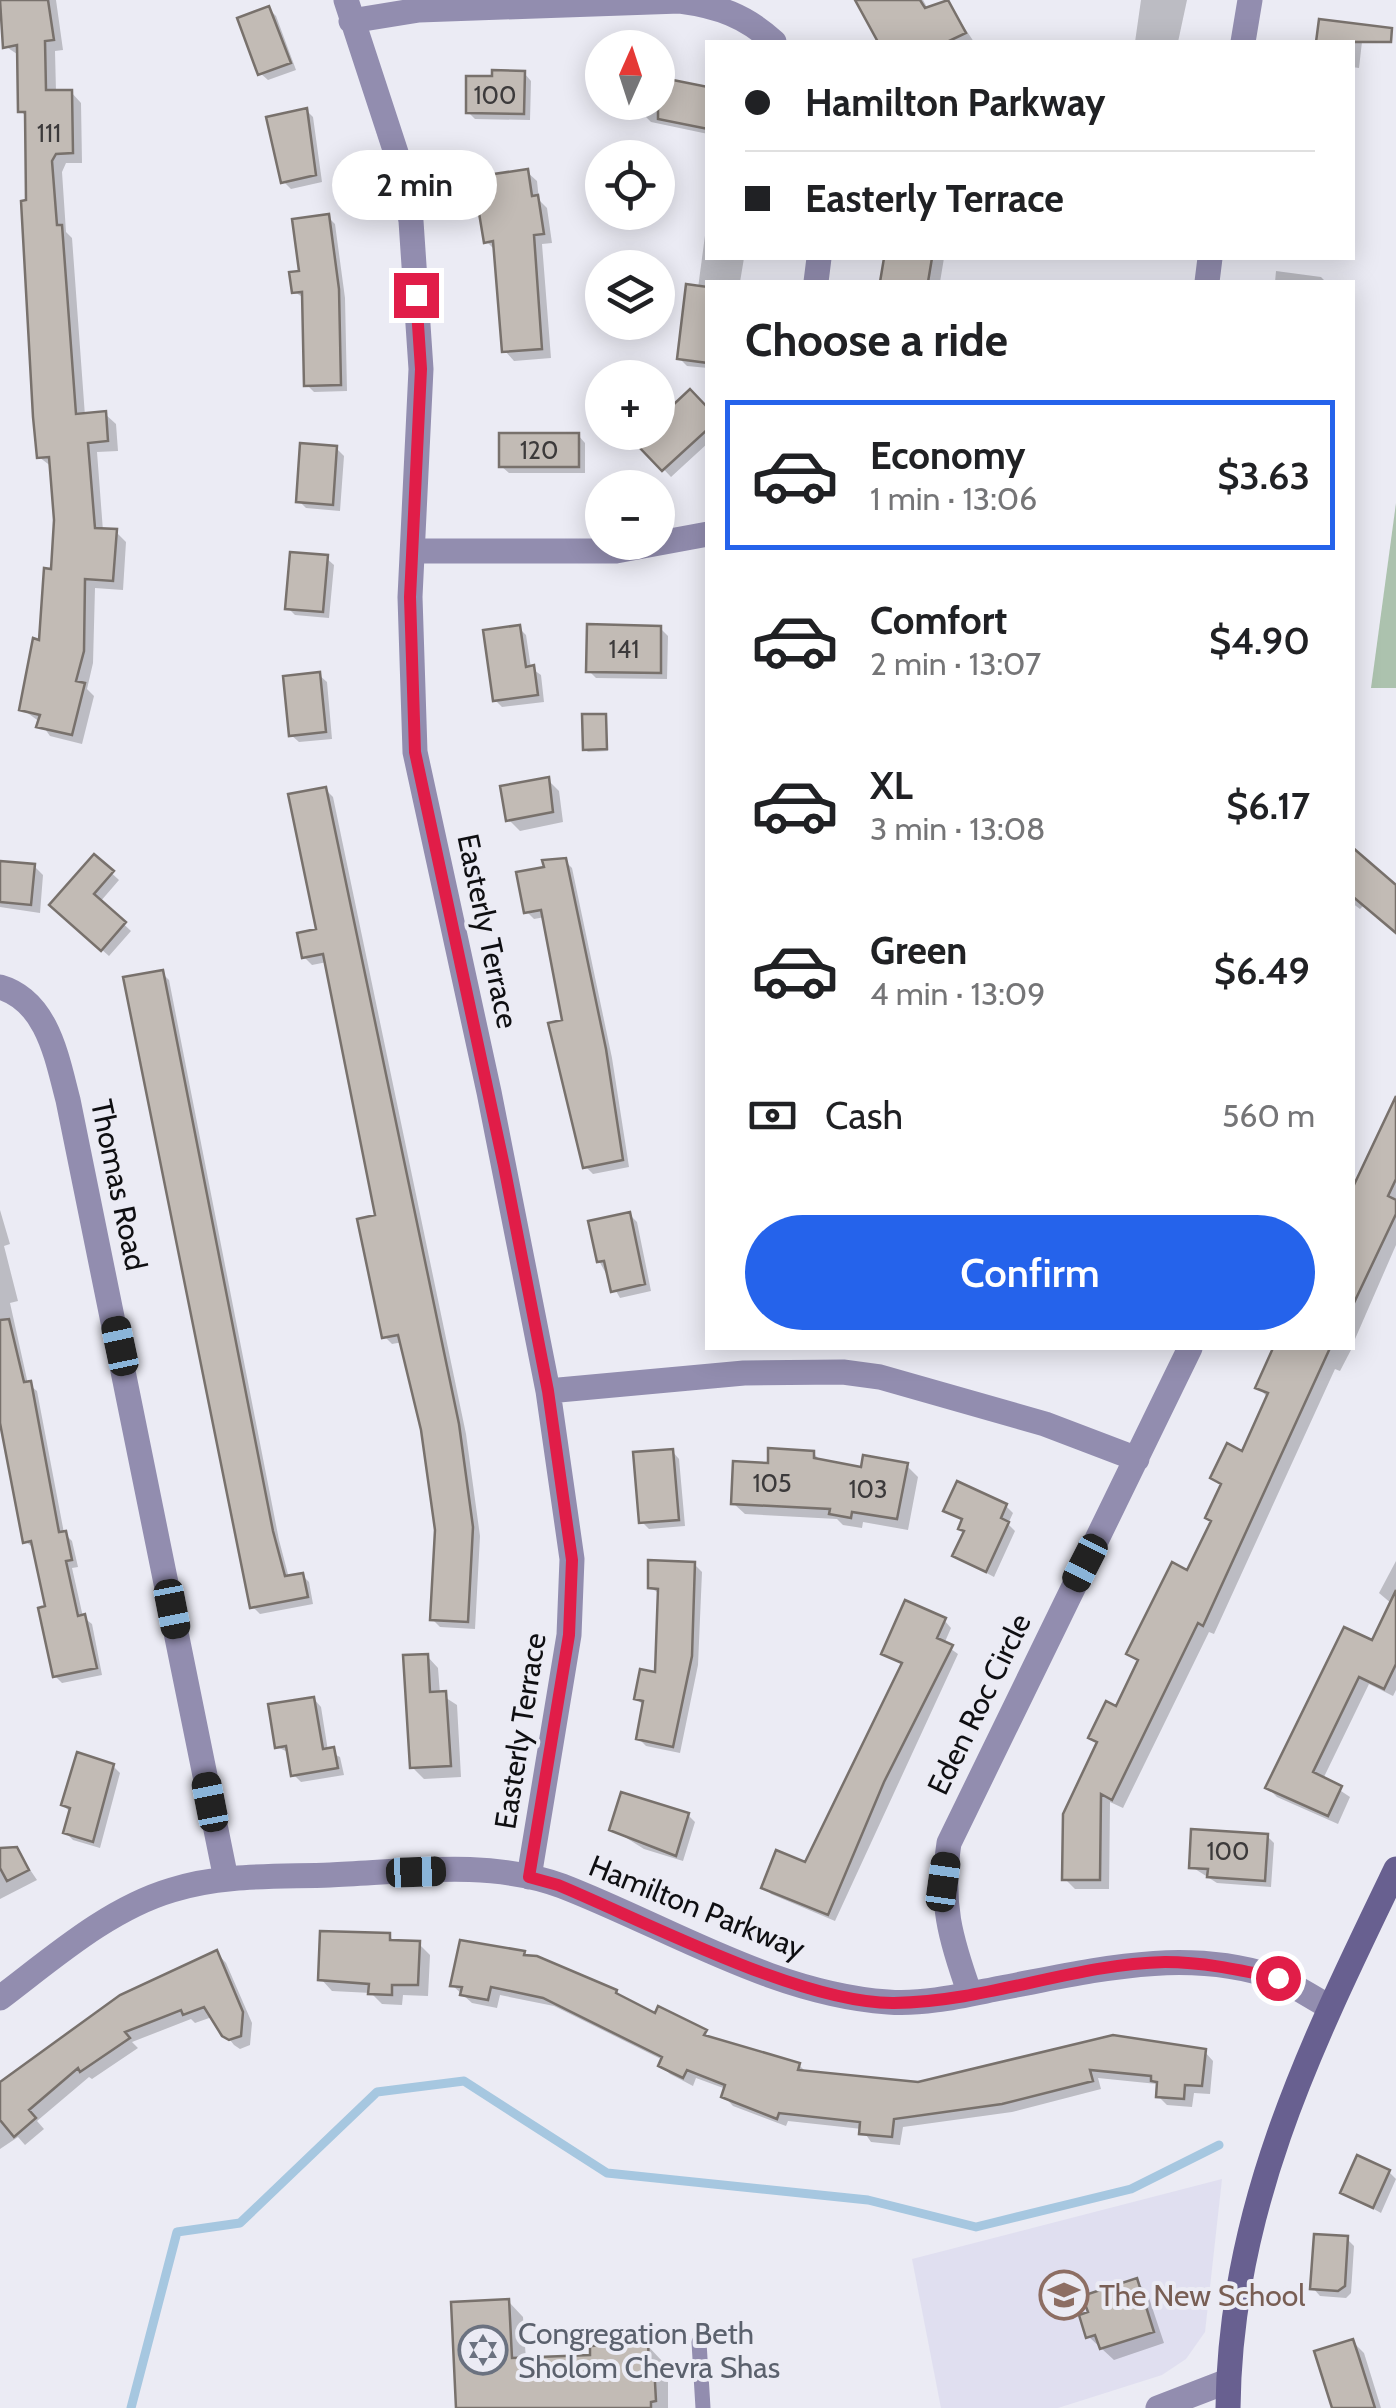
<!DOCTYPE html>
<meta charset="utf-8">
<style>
:root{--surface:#fff;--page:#f2f2f2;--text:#202124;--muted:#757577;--line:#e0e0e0;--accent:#2563eb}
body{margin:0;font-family:Cabin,sans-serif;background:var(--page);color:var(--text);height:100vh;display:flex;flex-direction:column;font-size:38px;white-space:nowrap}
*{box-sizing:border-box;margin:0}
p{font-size:32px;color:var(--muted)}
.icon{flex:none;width:55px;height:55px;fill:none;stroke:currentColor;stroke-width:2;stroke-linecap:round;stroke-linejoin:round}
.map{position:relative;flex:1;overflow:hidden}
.drawer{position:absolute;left:705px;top:280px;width:650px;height:1070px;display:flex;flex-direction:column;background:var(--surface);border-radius:0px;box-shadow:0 5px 25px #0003}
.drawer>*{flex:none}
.guide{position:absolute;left:705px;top:40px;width:650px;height:220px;border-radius:0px;box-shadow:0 5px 25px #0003;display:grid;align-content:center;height:220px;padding:0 40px;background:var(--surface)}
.needle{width:65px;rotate:3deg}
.buttons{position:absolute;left:585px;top:30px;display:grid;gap:20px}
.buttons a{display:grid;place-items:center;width:90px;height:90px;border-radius:50%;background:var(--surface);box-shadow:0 5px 25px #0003;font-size:50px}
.end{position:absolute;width:45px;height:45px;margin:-22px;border:12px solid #e11d48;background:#fff;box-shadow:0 0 0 5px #fff}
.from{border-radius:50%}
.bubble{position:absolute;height:70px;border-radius:35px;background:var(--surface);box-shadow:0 5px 25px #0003;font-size:32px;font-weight:600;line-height:70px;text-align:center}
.car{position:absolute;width:30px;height:60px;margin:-30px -15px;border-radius:12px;box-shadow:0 0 8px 2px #0007;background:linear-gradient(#222 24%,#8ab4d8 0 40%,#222 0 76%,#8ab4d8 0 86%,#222 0)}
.guide b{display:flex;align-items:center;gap:35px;height:95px;font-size:38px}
.guide b+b{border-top:2px solid var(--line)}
.guide i{width:25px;height:25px;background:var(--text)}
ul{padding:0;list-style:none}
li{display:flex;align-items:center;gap:30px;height:150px;margin:0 20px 15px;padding:0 20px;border:5px solid transparent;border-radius:0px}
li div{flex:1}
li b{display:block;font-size:38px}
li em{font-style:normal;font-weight:600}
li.selected{border-color:var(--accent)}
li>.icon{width:90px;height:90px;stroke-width:1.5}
h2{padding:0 40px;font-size:45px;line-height:120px}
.pay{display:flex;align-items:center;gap:25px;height:110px;padding:0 40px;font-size:38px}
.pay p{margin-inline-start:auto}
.action{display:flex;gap:20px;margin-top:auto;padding:20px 40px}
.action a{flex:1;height:115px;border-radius:60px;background:var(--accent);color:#fff;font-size:40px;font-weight:600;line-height:115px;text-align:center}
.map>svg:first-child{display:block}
.built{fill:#e0dff0}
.green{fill:#acc2ae}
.shadow{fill:#0003}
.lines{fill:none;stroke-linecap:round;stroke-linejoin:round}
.stream{stroke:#a6c7e0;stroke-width:9}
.building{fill:#c2bbb5;stroke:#78716c;stroke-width:2.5}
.lane{stroke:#928daf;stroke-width:15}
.street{stroke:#928daf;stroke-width:25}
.secondary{stroke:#686090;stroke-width:25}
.route{stroke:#e11d48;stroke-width:12}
.labels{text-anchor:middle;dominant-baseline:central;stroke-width:8;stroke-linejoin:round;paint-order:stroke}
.number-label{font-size:25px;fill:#3c3a3b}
.street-label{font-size:30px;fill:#0f0f12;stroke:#ebebf4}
.education-label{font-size:30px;fill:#785e54;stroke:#ebebf4;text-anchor:start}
.worship-label{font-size:30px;fill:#5b616d;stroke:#ebebf4;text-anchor:start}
</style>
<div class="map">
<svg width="1396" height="2408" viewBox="0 0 1396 2408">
<rect width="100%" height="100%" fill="#ebebf4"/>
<path class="built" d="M1222,2179L1205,2332L1186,2359L1162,2375L1058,2408H941L912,2259Z"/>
<path class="green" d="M1396,503V688H1371Z"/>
<path class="shadow" d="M0,0H56L63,50L55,51L56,92H71L81,103L82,163H66L62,172L66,232L72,238L85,416L105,414L116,424L118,451L97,452L103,531L116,532L126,542L123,590L95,588L93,663L87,689L94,696L82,744L50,736L40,722L22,709L41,643L57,520L52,467L39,457L27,118L21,111L20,56L5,46Z
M923,0L928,9L946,0L974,42H881L859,1Z
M1141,0H1187L1178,42H1135Z
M269,9L276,16L296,70L268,80L260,73Z
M1321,22L1363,33L1359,68L1352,67V42H1319Z
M524,73L531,81L530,120L475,119L468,112Z
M658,80L708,90V134L651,122L643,114L646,102H658Z
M306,110L313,117L322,182L291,189L284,182Z
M527,172L537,181L539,200L547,208L552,243L542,244L551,358L514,361L505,351L497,252L486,241Z
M708,213V258H744L740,282H708V368L687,366L679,358L698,288Z
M328,217L335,224L345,298L347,391L314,392L306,384L305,299L295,292Z
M896,258H944L940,282H883L886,260L896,262Z
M1276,271L1321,277L1326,282H1275Z
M690,392L708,411V443L671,477L642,446L658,432V422Z
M578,435L585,443V473H509L501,466Z
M336,448L344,456L340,511L306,508L299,501Z
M326,558L334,565L329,618L295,615L288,608Z
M519,628L526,635L531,668L541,675L544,702L502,707L495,700Z
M660,628L668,636L667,679L596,678L589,671Z
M319,675L327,682L332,739L299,742L291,735Z
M605,717L608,751L588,752L585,749Z
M548,780L559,791L563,822L520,831L509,820Z
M325,789L333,797L466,1434L480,1536L475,1629L440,1627L432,1619L437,1530L424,1429L403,1342L392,1344L384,1336L378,1217L327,962L312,965L304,957L319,931Z
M1352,853L1396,888V931L1365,904L1360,909L1352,903Z
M95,858L119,880L100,902L131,931L109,956L59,912Z
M565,861L572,868L612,1058L629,1167L593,1174L586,1167L545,917L534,919L526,911L547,869Z
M0,863L34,866L43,875L40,913L0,907Z
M162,973L169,980L279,1540L289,1578L302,1575L309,1582L313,1604L260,1614L253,1607Z
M1396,1116V1245L1352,1346V1189Z
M0,1210L10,1244L4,1246L18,1301L10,1303L28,1384L37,1391L64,1533L72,1541L78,1567L72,1568L83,1617L92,1624L102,1675L62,1683L55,1676L35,1549L26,1542L0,1416Z
M630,1215L637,1222L651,1291L620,1298L599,1261Z
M1295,1348H1352L1340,1371L1335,1369L1214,1634L1209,1632L1123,1808L1110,1802L1109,1889H1075L1065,1879L1099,1745L1091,1737L1117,1709L1139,1664L1129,1653L1189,1573L1213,1523L1222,1487L1213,1478L1243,1454L1268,1398L1258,1387L1287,1366Z
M672,1451L679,1459L685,1526L649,1529L642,1522Z
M813,1453L822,1462L863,1470L906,1465L918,1477L908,1530L863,1522L862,1528L843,1525L837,1519L745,1514L733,1503L770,1466Z
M1006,1506L1013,1513L1008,1524L1015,1531L994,1577L955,1556L966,1533L961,1528L964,1522L946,1510Z
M1396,1561V1690L1393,1696L1369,1684L1323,1779L1350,1797L1338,1824L1277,1797L1268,1788L1373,1644L1392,1604L1379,1593Z
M694,1564L702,1572L698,1665L680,1753L646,1746L638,1738L645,1707L636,1698L657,1675L661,1595L650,1587Z
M944,1620L951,1628L944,1644L958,1654L835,1921L771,1894L764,1887L806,1865L904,1666L884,1653Z
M427,1656L438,1668L440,1694L457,1705L461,1777L424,1779L412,1767Z
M314,1699L321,1707L328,1751L340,1757L344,1775L301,1782L294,1775L290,1753L277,1747Z
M113,1766L120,1773L100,1848L73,1840L65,1832L71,1813L63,1805Z
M688,1815L695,1822L683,1861L644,1849L612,1829Z
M1267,1836L1274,1843L1271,1887L1217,1883L1192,1867Z
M16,1849L37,1880L0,1899V1860Z
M389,1936L396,1943L419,1944L430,1955L428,1996L403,1995L402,2005L382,2004L371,1993L332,1991L321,1979Z
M217,1953L226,1963L252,2023L250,2045L240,2049L234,2045L212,2017L195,2023L191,2019L132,2042L138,2048L92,2079L89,2077L37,2121L44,2129L25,2145L18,2137L0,2149V2085Z
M524,1953L616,1992L656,2016L705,2033L714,2041L799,2065L807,2073L919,2085L1204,2051L1213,2061L1210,2094L1194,2093L1192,2107L1167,2105L1158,2096L1157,2084L1098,2078L1101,2089L1012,2112L903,2127L900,2145L871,2142L862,2129L788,2121L786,2126L733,2106L724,2096L726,2089L696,2078L693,2086L670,2074L661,2065L663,2060L554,2006L500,1995L497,2008L472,2003L453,1986Z
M1389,2172L1396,2179L1381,2213L1343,2192Z
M1347,2239L1354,2246L1351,2293L1346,2298L1320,2296L1313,2288Z
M1136,2281L1147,2292L1164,2343L1114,2360L1089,2337Z
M508,2301L523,2317L526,2360L593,2357L647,2345L662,2361L663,2376L668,2382V2408H459Z
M1353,2342L1364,2353L1381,2408H1334Z"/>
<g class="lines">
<path class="stream" d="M131,2408L177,2232L240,2223L377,2092L464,2081L607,2173L868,2200L976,2227L1131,2189L1219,2145"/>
</g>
<path class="building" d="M0,0H48L54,40L45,41L46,90H72L73,153L56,154L52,161L57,225H62L76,414L106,411L108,441L88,443L95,528L117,529L113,581L85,579L84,651L76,681L85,683L72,735L36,727L40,715L19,710L33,638L39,640L44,568L51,569L54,520L49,457L37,458L33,417L21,201L26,200L25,112H18L17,45L3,48Z
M855,0H920L925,8L948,0L966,33L947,42H878Z
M269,6L291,63L258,75L237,18Z
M1319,19L1392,28L1391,42H1316Z
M492,70L525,71L524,114L466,113V76H492Z
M658,77L708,87V129L658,119Z
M307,108L316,175L281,183L266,117Z
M528,169L532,196L538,195L544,234L534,235L542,349L502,352L493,241L484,243L473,177Z
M329,214L339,289L341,385L304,386L302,292L292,293L289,272L299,271L292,219Z
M884,258H932L928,282H880Z
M686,284L708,287V363L677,359Z
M690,389L708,408V429L662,471L638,446L658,432V419Z
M499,433H579V467H499Z
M300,443L337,446L333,505L296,502Z
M290,552L328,555L323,612L285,609Z
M587,624L661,626V673L586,672Z
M520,625L526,667L534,665L538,695L493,701L483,630Z
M320,672L326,732L289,736L283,676Z
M582,714H606L607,749L583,750Z
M549,777L553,812L506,821L500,786Z
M326,787L459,1424L473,1527L468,1622L430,1620L435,1530L421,1430L398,1335L382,1338L357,1219L375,1215L323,954L302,958L297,933L316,929L288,794Z
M1352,847L1396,885V933L1352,896Z
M94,854L114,871L94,894L126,922L101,951L49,905Z
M566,858L606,1049L623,1160L583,1168L548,1023L562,1020L541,910L524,913L516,872L544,867L542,860Z
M0,861L35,864L31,905L0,902Z
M163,970L273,1531L285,1576L303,1573L308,1597L250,1608L123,977Z
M1396,1096V1179L1388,1196L1396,1200V1214L1352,1307V1189Z
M630,1212L645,1284L611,1292L604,1261L597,1262L588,1221Z
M9,1319L24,1382L31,1381L59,1532L66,1531L72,1560L66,1561L78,1616L85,1614L97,1668L53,1677L38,1608L45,1606L31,1541L23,1543L0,1423V1320Z
M1273,1348H1330L1203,1626L1198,1623L1112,1800L1101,1794L1100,1880H1062L1063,1814L1097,1742L1088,1738L1106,1701L1116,1706L1138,1660L1126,1654L1172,1562L1187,1570L1211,1521L1205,1518L1221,1484L1210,1478L1227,1443L1242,1451L1268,1393L1255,1388Z
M768,1448L814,1451V1458L861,1467L863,1455L908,1463L897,1519L852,1512L851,1518L829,1514L830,1509L731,1504L733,1461L768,1463Z
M673,1449L679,1520L639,1523L633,1452Z
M957,1481L1007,1504L1001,1518L1009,1522L986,1572L952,1556L964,1531L958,1529L962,1519L943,1511Z
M648,1560L695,1562L692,1656L673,1747L636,1739L643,1701L634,1699L640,1669L655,1672L658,1589L648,1588Z
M1396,1590V1664L1384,1689L1359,1677L1313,1772L1342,1786L1328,1816L1265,1788L1344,1627L1372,1640Z
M905,1600L946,1618L937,1638L953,1645L884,1782L828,1915L761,1888L776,1850L805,1862L902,1663L881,1654Z
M428,1654L430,1692L446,1691L451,1766L410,1768L403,1655Z
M314,1697L323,1749L334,1747L338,1768L291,1776L286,1746L275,1748L268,1704Z
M77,1752L114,1764L93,1842L63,1833L70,1808L61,1805Z
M621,1792L689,1813L676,1856L609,1830Z
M1191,1829L1268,1834L1265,1881L1207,1877L1208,1869L1189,1868Z
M17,1847L29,1870L7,1881L0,1868V1848Z
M320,1931L390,1933V1940L420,1941L418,1985H392V1995L368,1994L369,1984L318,1980Z
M460,1940L525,1951L524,1955L537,1956L617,1990L616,1993L655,2013L658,2006L707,2030L704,2035L800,2063L798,2070L918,2082L1113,2035L1206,2049L1202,2086L1185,2085L1184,2099L1156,2097L1157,2082L1151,2081V2076L1090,2070L1093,2081L1002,2104L894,2119L892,2137L859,2134L860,2122L779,2113L777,2119L721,2097L725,2085L687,2070L683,2078L658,2066L662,2057L543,1998L491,1987L488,2000L460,1995L462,1987L450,1986Z
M217,1950L243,2012L241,2036L229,2040L222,2036L204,2007L183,2015L181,2010L125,2032L130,2038L80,2072L78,2068L29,2110L36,2118L14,2137L0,2120V2082L120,1995Z
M1357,2155L1390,2170L1373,2208L1340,2193Z
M1314,2234L1348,2236L1345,2286L1338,2291L1310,2289Z
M1137,2278L1154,2332L1100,2349L1095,2335L1086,2338L1079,2315L1088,2312L1082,2296Z
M509,2299L512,2358L590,2355V2346L648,2343L649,2364H654L656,2401L651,2402V2408H456L451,2302Z
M1353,2339L1358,2354L1375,2408H1332L1314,2351Z"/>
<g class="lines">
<path class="lane" d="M699,2342L703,2408"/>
<path class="street" d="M346,0L402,171L411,221L421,369L410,597L415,752L489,1092L548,1391L572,1559L569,1635L529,1877
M351,21L419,10L680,1C718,6 746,16 774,42
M1243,42L1250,0
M816,282L819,258
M1207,282L1210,258
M414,551H616L708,534
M0,987C48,1001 57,1059 68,1100L226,1879
M548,1391L744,1373L843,1372L880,1377L1045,1424L1137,1459
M970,1994C950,1938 940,1903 949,1843L1190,1348
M0,1998C53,1958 108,1909 172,1890C222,1874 277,1877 330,1875C404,1872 491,1859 562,1886C668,1927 773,1994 888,2002C924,2005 965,1995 1001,1988C1091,1971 1186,1946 1276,1978C1295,1985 1312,1998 1330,2007
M1158,2408L1228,2381"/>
<path class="secondary" d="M1228,2408C1230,2208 1311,2045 1396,1869"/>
</g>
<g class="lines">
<path class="route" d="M416,295L421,369L410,597L415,752L504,1166L548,1391L572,1560L569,1635L529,1877L558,1885C647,1922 802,2004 894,2003C986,2002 1074,1964 1165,1962C1204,1962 1240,1970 1278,1978"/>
</g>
<defs>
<g id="school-ring" transform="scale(2.5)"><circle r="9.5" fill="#ebebf4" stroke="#8d6e63" stroke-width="1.5"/><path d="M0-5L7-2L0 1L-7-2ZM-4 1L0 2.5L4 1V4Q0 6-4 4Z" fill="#8d6e63"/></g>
<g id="synagogue-ring" transform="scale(2.5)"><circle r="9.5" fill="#ebebf4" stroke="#6b7280" stroke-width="1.5"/><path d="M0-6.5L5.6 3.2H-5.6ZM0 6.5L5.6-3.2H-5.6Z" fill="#6b7280"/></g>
</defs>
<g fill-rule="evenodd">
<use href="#school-ring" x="1064" y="2295"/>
<use href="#synagogue-ring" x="483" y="2350"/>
</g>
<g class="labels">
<g class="number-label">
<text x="495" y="95">100</text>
<text x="49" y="133">111</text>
<text x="539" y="450">120</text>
<text x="624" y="649">141</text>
<text x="772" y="1483">105</text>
<text x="868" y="1489">103</text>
<text x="1228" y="1851">100</text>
</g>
<g class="street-label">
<text transform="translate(488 931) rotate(78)">Easterly Terrace</text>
<text transform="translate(119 1185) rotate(78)">Thomas Road</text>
<text transform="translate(979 1704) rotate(-64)">Eden Roc Circle</text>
<text transform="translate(520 1731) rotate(-81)">Easterly Terrace</text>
<text transform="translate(697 1907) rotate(22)">Hamilton Parkway</text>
</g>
<g class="education-label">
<text x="1099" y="2295">The New School</text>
</g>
<g class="worship-label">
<text x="518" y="2333">Congregation Beth<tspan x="518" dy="34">Sholom Chevra Shas</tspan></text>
</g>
</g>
</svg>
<div class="buttons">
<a><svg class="needle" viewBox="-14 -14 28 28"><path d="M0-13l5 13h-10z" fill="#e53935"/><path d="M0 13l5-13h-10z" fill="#757577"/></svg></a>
<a><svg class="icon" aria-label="locate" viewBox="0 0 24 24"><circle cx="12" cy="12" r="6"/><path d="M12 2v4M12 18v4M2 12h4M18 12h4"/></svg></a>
<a><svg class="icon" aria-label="layers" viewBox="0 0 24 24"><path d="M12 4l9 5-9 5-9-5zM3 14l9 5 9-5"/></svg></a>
<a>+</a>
<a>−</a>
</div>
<i class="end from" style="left:1278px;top:1978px"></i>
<i class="end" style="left:416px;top:295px"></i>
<div class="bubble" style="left:332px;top:150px;width:165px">2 min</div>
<i class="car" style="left:120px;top:1346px;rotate:348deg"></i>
<i class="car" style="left:1085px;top:1563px;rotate:207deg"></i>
<i class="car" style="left:172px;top:1609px;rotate:169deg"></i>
<i class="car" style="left:210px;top:1802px;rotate:349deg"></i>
<i class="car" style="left:416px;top:1872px;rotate:88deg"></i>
<i class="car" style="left:943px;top:1882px;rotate:8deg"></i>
<div class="guide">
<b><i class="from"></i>Hamilton Parkway</b>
<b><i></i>Easterly Terrace</b>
</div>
<section class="drawer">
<h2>Choose a ride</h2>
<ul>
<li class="selected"><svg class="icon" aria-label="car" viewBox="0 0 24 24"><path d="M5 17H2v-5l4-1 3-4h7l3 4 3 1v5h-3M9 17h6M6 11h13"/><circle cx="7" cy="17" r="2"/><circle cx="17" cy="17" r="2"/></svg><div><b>Economy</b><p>1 min · 13:06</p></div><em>$3.63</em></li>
<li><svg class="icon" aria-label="car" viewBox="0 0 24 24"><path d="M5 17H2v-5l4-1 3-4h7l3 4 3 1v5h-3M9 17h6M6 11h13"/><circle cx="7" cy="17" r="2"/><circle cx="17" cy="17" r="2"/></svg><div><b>Comfort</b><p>2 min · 13:07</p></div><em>$4.90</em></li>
<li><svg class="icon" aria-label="car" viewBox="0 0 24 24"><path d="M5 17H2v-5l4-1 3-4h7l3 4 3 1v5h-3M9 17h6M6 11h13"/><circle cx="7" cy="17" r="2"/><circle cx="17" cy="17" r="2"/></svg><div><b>XL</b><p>3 min · 13:08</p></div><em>$6.17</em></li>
<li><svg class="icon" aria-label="car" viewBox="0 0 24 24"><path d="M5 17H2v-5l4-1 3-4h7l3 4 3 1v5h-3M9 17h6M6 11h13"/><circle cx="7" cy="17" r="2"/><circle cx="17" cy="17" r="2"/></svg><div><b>Green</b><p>4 min · 13:09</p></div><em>$6.49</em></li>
</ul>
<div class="pay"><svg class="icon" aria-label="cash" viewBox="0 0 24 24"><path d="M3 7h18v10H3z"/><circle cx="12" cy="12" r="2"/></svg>Cash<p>560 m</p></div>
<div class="action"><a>Confirm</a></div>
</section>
</div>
